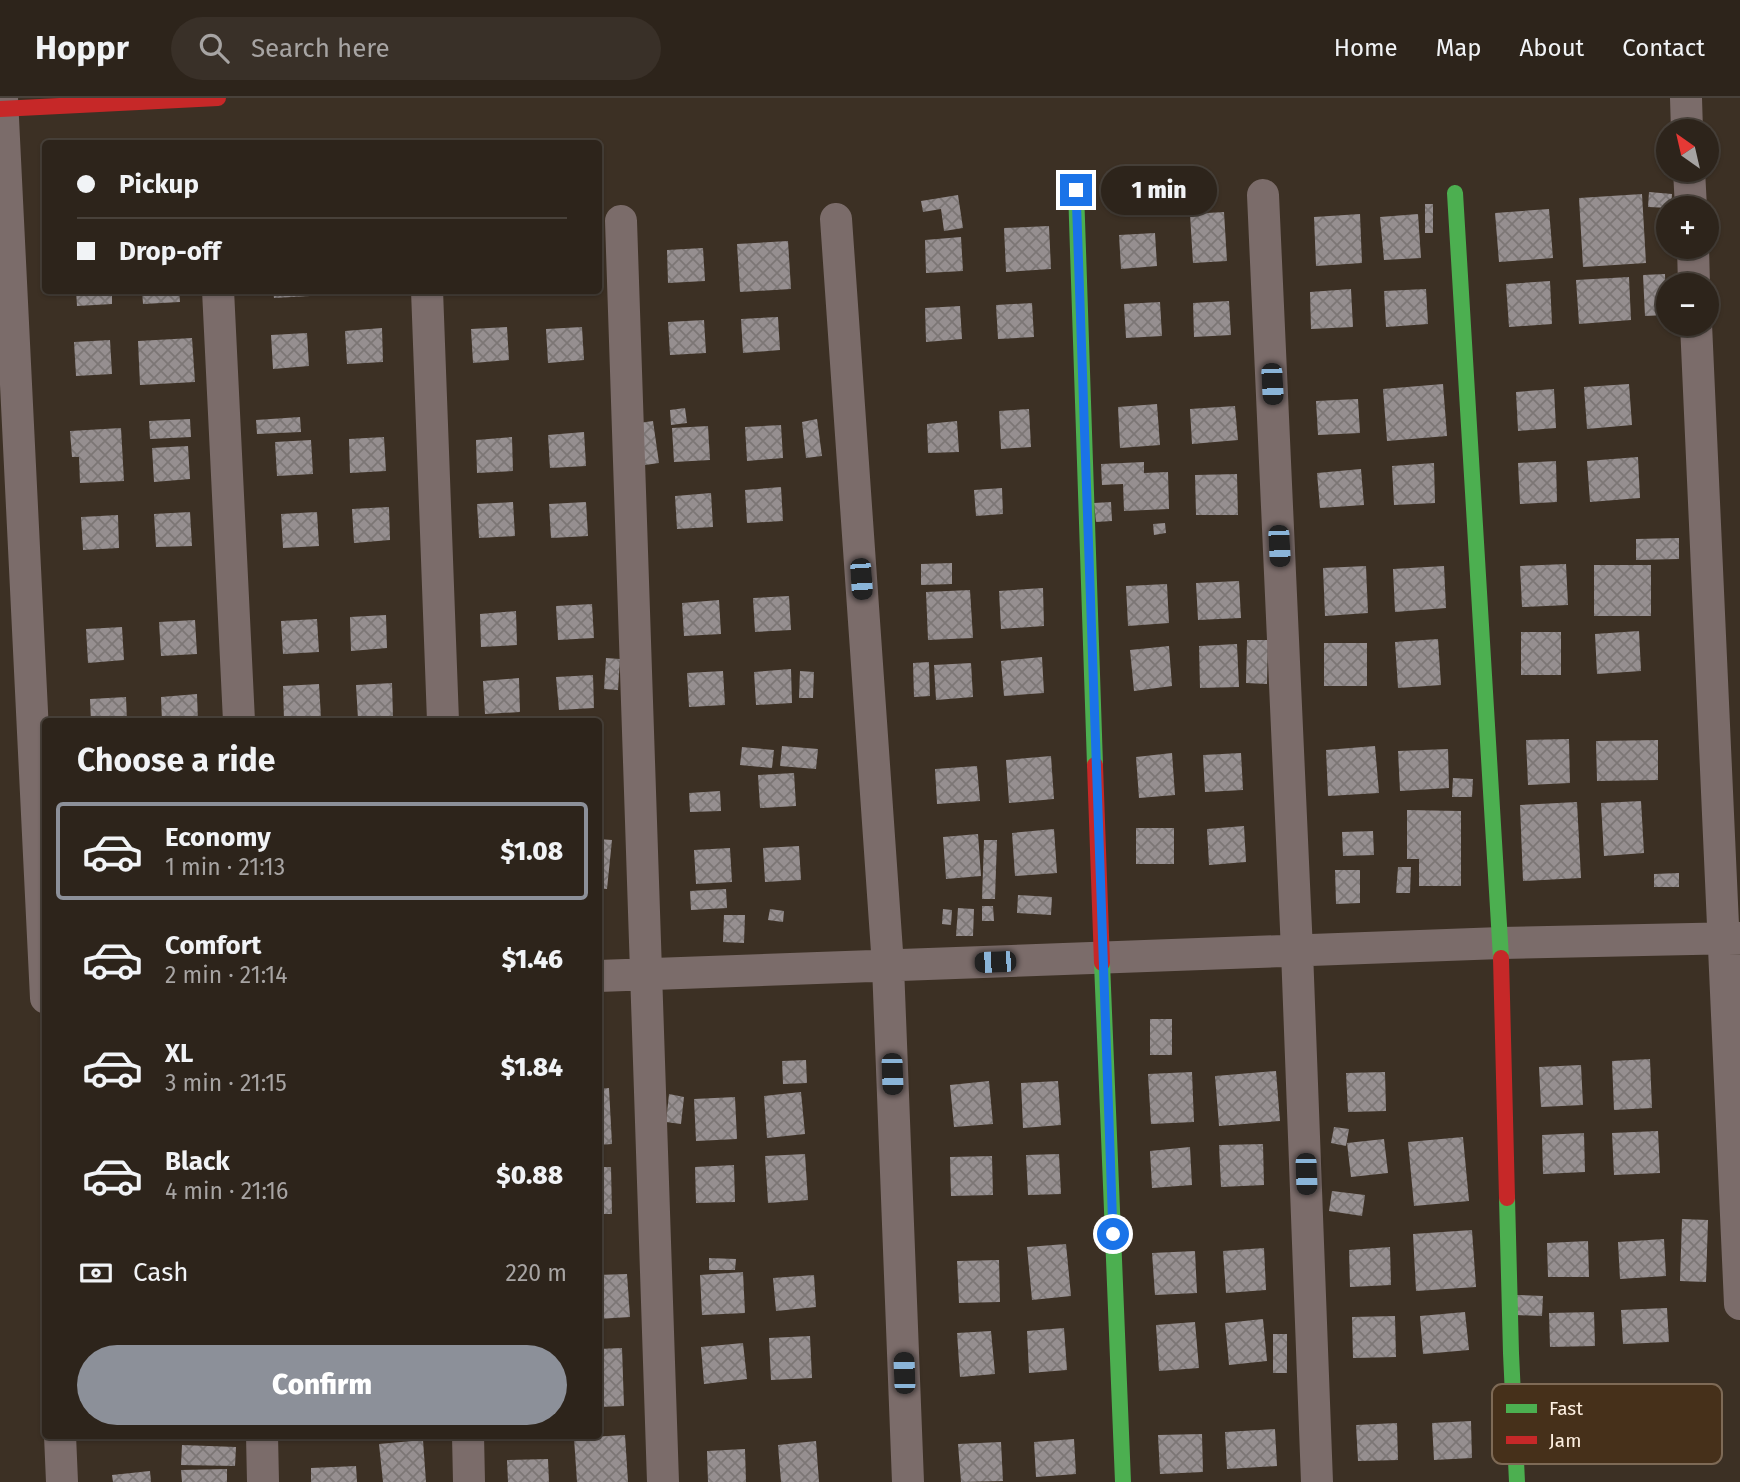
<!DOCTYPE html>
<meta charset="utf-8">
<style>
:root{--surface:#2d241b;--page:#393028;--text:#f1f3f6;--muted:#a7a4a3;--line:#48413a;--accent:#8c9099}
body{margin:0;font-family:"Fira Sans",sans-serif;background:var(--page);color:var(--text);height:100vh;display:flex;flex-direction:column;font-size:26px;white-space:nowrap}
*{box-sizing:border-box;margin:0}
p{font-size:23px;color:var(--muted)}
.icon{flex:none;width:38px;height:38px;fill:none;stroke:currentColor;stroke-width:2;stroke-linecap:round;stroke-linejoin:round}
.map{position:relative;flex:1;overflow:hidden}
.details{position:absolute;left:42px;top:620px;width:560px;height:721px;display:flex;flex-direction:column;background:var(--surface);border-radius:7px;box-shadow:0 2px 5px #0004,0 0 0 2px var(--line)}
.details>*{flex:none}
.hud{position:absolute;left:42px;top:42px;width:560px;height:154px;border-radius:7px;box-shadow:0 2px 5px #0004,0 0 0 2px var(--line);display:grid;align-content:center;height:154px;padding:0 35px;background:var(--surface)}
.needle{width:46px;rotate:326deg}
.controls{position:absolute;left:1656px;top:21px;display:grid;gap:14px}
.controls a{display:grid;place-items:center;width:63px;height:63px;border-radius:50%;background:var(--surface);box-shadow:0 2px 5px #0004,0 0 0 2px var(--line);font-size:35px}
.end{position:absolute;width:32px;height:32px;margin:-16px;border:9px solid #1a73e8;background:#fff;box-shadow:0 0 0 4px #fff}
.from{border-radius:50%}
.bubble{position:absolute;height:49px;border-radius:24px;background:var(--surface);box-shadow:0 2px 5px #0004,0 0 0 2px var(--line);font-size:23px;font-weight:800;line-height:49px;text-align:center}
.car{position:absolute;width:21px;height:42px;margin:-21px -10px;border-radius:9px;box-shadow:0 0 5px 2px #0007;background:linear-gradient(#222 24%,#8ab4d8 0 40%,#222 0 76%,#8ab4d8 0 86%,#222 0)}
.hud b{display:flex;align-items:center;gap:24px;height:66px;font-size:26px}
.hud b+b{border-top:2px solid var(--line)}
.hud i{width:18px;height:18px;background:var(--text)}
ul{padding:0;list-style:none}
li{display:flex;align-items:center;gap:21px;height:98px;margin:0 14px 10px;padding:0 21px;border:4px solid transparent;border-radius:7px}
li div{flex:1}
li b{display:block;font-size:26px}
li em{font-style:normal;font-weight:800}
li.current{border-color:var(--accent)}
li>.icon{width:63px;height:63px;stroke-width:1.5}
h2{padding:0 35px;font-size:32px;line-height:84px}
.pay{display:flex;align-items:center;gap:18px;height:77px;padding:0 35px;font-size:26px}
.pay p{margin-inline-start:auto}
.cta{display:flex;gap:14px;margin-top:auto;padding:14px 35px}
.cta a{flex:1;height:80px;border-radius:42px;background:var(--accent);color:#fff;font-size:28px;font-weight:800;line-height:80px;text-align:center}
header{display:flex;align-items:center;gap:42px;box-sizing:border-box;height:98px;padding:0 35px;background:var(--surface);border-bottom:2px solid var(--line)}
header strong{font-size:33px}
nav{display:flex;gap:38px;margin-inline-start:auto;font-size:24px}
.search{width:490px;height:63px;background:var(--page);display:flex;align-items:center;gap:18px;box-sizing:border-box;padding:0 24px;border-radius:38px;color:var(--muted);font-size:26px}
.map>svg:first-child{display:block}
.building{fill:url(#building-cross-hatch)}
.lines{fill:none;stroke-linecap:round;stroke-linejoin:round}
.street{stroke:#7b6c6a;stroke-width:32}
.fast{stroke:#4caf50;stroke-width:16}
.jam{stroke:#c62828;stroke-width:16}
.route{stroke:#1a73e8;stroke-width:9}
.key{fill:#46301a;stroke:#7e6a56;stroke-width:2}
.key-label{font-size:19px;fill:#fff1e3}
</style>
<header>
<strong>Hoppr</strong>
<div class="search"><svg class="icon" aria-label="search" viewBox="0 0 24 24"><circle cx="10" cy="10" r="6"/><path d="M15 15l6 6"/></svg>Search here</div>
<nav><a>Home</a><a>Map</a><a>About</a><a>Contact</a></nav>
</header>
<div class="map">
<svg width="1740" height="1384" viewBox="0 0 1740 1384">
<defs>
<pattern id="building-cross-hatch" width="8" height="8" patternUnits="userSpaceOnUse" patternTransform="scale(1.75)"><rect width="8" height="8" fill="#968f90"/><path d="M0 0l8 8M0 8l8-8" fill="none" stroke="#7c7675"/></pattern>
</defs>
<rect width="100%" height="100%" fill="#3c3024"/>
<path class="building" d="M1204,93L1206,106L1175,111L1173,98Z
M1649,94L1672,96L1671,110L1648,109Z
M1642,96L1646,165L1583,169L1579,100Z
M958,97L963,130L944,133L941,111L923,114L921,103Z
M1425,106H1433V135H1425Z
M1549,111L1553,160L1499,164L1495,115Z
M1224,114L1227,163L1193,165L1190,116Z
M1360,116L1362,165L1316,168L1314,119Z
M1418,116L1421,160L1384,162L1380,119Z
M1049,128L1051,171L1006,174L1004,130Z
M1155,135L1157,168L1121,171L1119,137Z
M961,139L963,173L926,175L925,142Z
M788,143L791,191L740,194L737,146Z
M703,150L705,183L668,185L667,152Z
M1665,176L1666,217L1645,218L1643,177Z
M1629,179L1631,222L1579,226L1576,182Z
M1550,183L1552,226L1509,229L1506,186Z
M1351,191L1353,229L1311,231L1310,194Z
M1426,191L1428,226L1386,229L1384,193Z
M76,192H112V206L77,208Z
M142,192H179L180,204L143,206Z
M273,192H310V198L274,200Z
M344,192H386V195L345,197Z
M1229,203L1231,237L1194,239L1193,205Z
M1160,204L1162,238L1126,240L1124,206Z
M1032,205L1034,239L998,241L996,207Z
M960,208L962,241L926,244L925,210Z
M778,219L780,252L743,255L741,221Z
M704,222L706,255L670,257L668,224Z
M507,229L509,262L473,265L471,231Z
M582,229L584,262L548,265L546,231Z
M382,230L383,264L347,266L345,233Z
M307,235L309,268L273,271L271,237Z
M192,240L195,284L140,287L138,243Z
M110,242L112,276L76,278L74,244Z
M1443,286L1447,338L1387,343L1383,291Z
M1629,286L1632,327L1587,331L1584,289Z
M1554,291L1556,330L1518,333L1516,294Z
M1358,301L1360,335L1318,337L1316,303Z
M1157,306L1160,347L1120,350L1118,309Z
M1235,308L1238,342L1192,346L1190,311Z
M685,310L687,325L671,327L670,312Z
M1029,311L1031,349L1001,351L999,313Z
M300,319L301,334L257,336L256,322Z
M190,321L191,339L150,341L149,323Z
M817,321L822,358L806,360L802,324Z
M653,323L659,365L645,367L639,325Z
M957,323L959,354L928,355L927,326Z
M781,327L783,360L747,363L745,329Z
M708,328L710,362L674,364L672,330Z
M121,330L124,383L80,385L79,359H72L70,333Z
M584,334L586,368L550,370L548,337Z
M384,339L386,373L350,375L349,341Z
M512,339L513,373L477,375L476,342Z
M311,342L313,376L277,378L275,344Z
M188,348L190,381L154,384L152,350Z
M1638,359L1640,400L1590,404L1587,363Z
M1556,363L1557,404L1520,406L1518,365Z
M1144,364V375L1168,374L1169,411L1124,413L1123,386L1102,387L1101,366Z
M1434,365L1435,405L1394,407L1392,368Z
M1361,371L1364,407L1320,410L1317,375Z
M1237,376L1238,417H1196L1195,377Z
M781,389L783,423L747,425L745,392Z
M1002,390L1003,416L976,418L974,392Z
M711,395L713,429L677,431L675,398Z
M513,404L515,438L479,440L477,406Z
M586,404L588,438L551,440L549,406Z
M1111,404L1112,423L1096,424L1094,405Z
M389,409L390,442L354,445L352,411Z
M190,414L192,448L156,449L154,416Z
M317,414L319,448L283,450L281,416Z
M118,417L119,450L83,452L81,419Z
M1165,425L1166,435L1154,437L1153,426Z
M1679,440V461L1636,462V441Z
M952,465V486L921,487V466Z
M1566,466L1568,507L1522,509L1520,468Z
M1594,467H1651V518H1594Z
M1366,468L1368,515L1325,518L1323,470Z
M1444,468L1446,510L1395,514L1393,471Z
M1239,483L1241,520L1198,522L1196,485Z
M1167,486L1169,525L1128,528L1126,488Z
M1043,490L1044,528L1001,531L999,493Z
M970,492L973,540L928,542L926,494Z
M789,498L791,532L755,534L753,500Z
M719,502L721,536L684,538L682,505Z
M592,506L594,540L558,542L556,508Z
M516,513L517,547L481,549L480,516Z
M386,517L387,550L351,553L350,519Z
M317,521L319,554L283,556L281,523Z
M195,522L197,556L161,558L159,524Z
M122,529L124,562L88,565L86,531Z
M1639,533L1641,573L1597,576L1595,536Z
M1521,534H1561V577H1521Z
M1438,541L1441,587L1398,590L1395,544Z
M1247,542H1268L1267,586L1246,585Z
M1324,545H1367V588H1324Z
M1237,546L1239,589L1200,590L1199,548Z
M1169,548L1172,588L1134,593L1130,552Z
M1042,559L1044,595L1004,598L1001,563Z
M606,560L620,561L618,592L604,591Z
M929,564L930,598L914,599L913,565Z
M971,565L973,599L936,602L934,567Z
M791,571L792,605L756,607L754,574Z
M723,573L725,607L689,609L687,575Z
M800,573L814,574L813,600H799Z
M593,577L594,610L559,612L556,579Z
M519,580L520,614L485,616L483,583Z
M392,585L393,619L358,621L356,587Z
M319,586L321,620L284,622L283,588Z
M197,596L198,623H162L161,599Z
M126,599L127,623H91L90,601Z
M1569,641L1570,685L1528,687L1526,642Z
M1658,642V682L1597,683L1596,643Z
M782,648L818,651L816,671L780,668Z
M1375,648L1379,695L1328,698L1326,652Z
M742,649L774,652L772,670L740,667Z
M1448,651L1449,690L1400,693L1398,653Z
M1172,655L1175,697L1139,700L1136,659Z
M1241,655L1243,692L1205,694L1203,657Z
M1051,658L1054,701L1009,705L1006,662Z
M977,668L980,703L937,706L935,671Z
M794,675L796,708L760,710L758,677Z
M1453,680L1473,681L1472,699H1452Z
M720,693L721,713L690,714L689,695Z
M1641,703L1644,755L1604,758L1601,705Z
M1577,704L1581,780L1523,783L1520,707Z
M1407,712L1461,713V788H1419V761H1407Z
M1244,728L1246,764L1209,767L1207,731Z
M1136,730H1174V766H1136Z
M1054,731L1057,775L1015,778L1012,735Z
M1373,733L1374,757L1343,758L1342,734Z
M978,736L981,778L946,781L943,739Z
M598,741L612,742L607,791L598,790Z
M984,742H997L995,801H982Z
M799,748L801,782L765,784L763,750Z
M730,750L732,784L696,786L694,752Z
M1398,769H1411L1410,795H1396Z
M1335,772H1360V805L1336,806Z
M1679,775V789H1654V776Z
M726,791L727,810L691,812L690,793Z
M1018,797L1052,799L1051,817L1017,815Z
M982,808H993L994,823H982Z
M958,810L974,811L973,838H956Z
M770,811L784,813L783,824L768,822Z
M943,811L952,812L951,827L942,826Z
M724,817H745L744,845L723,844Z
M1150,921H1172V957H1150Z
M1650,961L1652,1010L1614,1012L1612,963Z
M806,962L807,985L783,986L782,963Z
M1581,967L1583,1007L1541,1009L1539,969Z
M1276,973L1280,1023L1219,1028L1215,978Z
M1192,974L1194,1024L1151,1026L1148,976Z
M1385,974L1386,1013L1348,1014L1346,975Z
M989,983L993,1026L954,1029L950,987Z
M1058,983L1061,1027L1023,1030L1021,985Z
M609,990L612,1046L598,1047V991Z
M801,994L805,1036L767,1040L764,998Z
M669,996L684,999L681,1026L666,1024Z
M735,999L737,1041L696,1043L694,1001Z
M1334,1029L1349,1031L1346,1048L1331,1045Z
M1658,1033L1660,1075L1614,1077L1612,1035Z
M1584,1035L1585,1074L1543,1076L1542,1037Z
M1463,1039L1469,1103L1414,1108L1408,1044Z
M1384,1041L1388,1075L1351,1079L1347,1045Z
M1263,1046L1264,1087L1221,1089L1219,1047Z
M1190,1049L1192,1087L1152,1090L1150,1053Z
M805,1056L808,1102L768,1105L765,1058Z
M1059,1056L1061,1096L1028,1097L1026,1057Z
M992,1058L993,1097L951,1098L950,1059Z
M734,1067L735,1104L696,1105L695,1069Z
M598,1069H611L612,1116H598Z
M1332,1093L1365,1097L1362,1118L1329,1113Z
M1682,1121L1708,1122L1706,1184L1680,1183Z
M1472,1132L1476,1189L1416,1193L1413,1136Z
M1664,1141L1666,1178L1620,1181L1618,1144Z
M1588,1143L1589,1179H1548L1547,1145Z
M1066,1146L1071,1198L1032,1202L1027,1149Z
M1390,1149L1391,1187L1350,1189L1349,1152Z
M1264,1150L1266,1192L1226,1195L1223,1153Z
M1195,1153L1197,1195L1155,1197L1152,1155Z
M709,1160L736,1161L735,1172H709Z
M999,1162L1000,1204L959,1205L957,1163Z
M743,1174L745,1215L702,1217L700,1177Z
M627,1176L630,1219L598,1221V1177Z
M814,1177L816,1209L776,1213L773,1180Z
M1517,1197L1543,1198L1542,1218L1516,1217Z
M1667,1210L1669,1244L1623,1246L1621,1212Z
M1465,1214L1469,1252L1423,1256L1420,1218Z
M1594,1214L1595,1248L1550,1249L1549,1215Z
M1395,1218L1396,1259L1353,1260L1352,1219Z
M1263,1221L1267,1263L1229,1267L1225,1225Z
M1195,1224L1199,1270L1159,1273L1156,1227Z
M1064,1230L1067,1272L1029,1275L1027,1233Z
M991,1233L995,1276L960,1279L957,1235Z
M1273,1236H1287V1275H1273Z
M810,1238L812,1280L771,1282L769,1240Z
M743,1245L747,1281L704,1286L701,1249Z
M622,1250L624,1308L598,1309V1251Z
M1471,1323L1472,1360L1434,1362L1432,1325Z
M1397,1325L1398,1362L1358,1363L1356,1327Z
M1275,1331L1277,1368L1227,1371L1225,1334Z
M1202,1336L1203,1374L1160,1376L1158,1337Z
M625,1337L628,1384H577L574,1340Z
M1074,1341L1076,1376L1036,1379L1034,1344Z
M423,1342L426,1384H383L379,1346Z
M816,1343L819,1384H781L778,1347Z
M1001,1344L1003,1383L961,1384L958,1346Z
M182,1347L236,1349L235,1368L181,1367Z
M745,1351L746,1384H708L707,1353Z
M548,1361L549,1384H508L507,1362Z
M356,1368L357,1384H311V1370Z
M227,1371V1384H182L181,1372Z
M150,1373L151,1384H113L112,1377Z"/>
<g class="lines">
<path class="street" d="M2,0L46,900
M1686,0L1687,33
M1689,72L1691,110
M1263,97L1297,853L1317,1384
M836,121L888,868L908,1384
M621,123L663,1384
M1693,149L1694,187
M218,192L239,623
M427,192L443,623
M1696,226L1740,1206
M598,878L1501,845L1740,840
M60,1337L62,1384
M262,1337L263,1384
M468,1337L469,1384"/>
<path class="fast" d="M1076,92L1095,667
M1455,95L1501,860
M1102,865L1123,1384
M1507,1100L1511,1255L1517,1384"/>
<path class="jam" d="M0,11L218,0
M1095,667L1102,865
M1501,860L1507,1100"/>
</g>
<g class="lines">
<path class="route" d="M1076,92L1113,1136"/>
</g>
<rect x="1492" y="1286" width="230" height="80" rx="10" class="key"/>
<rect x="1506" y="1306" width="31" height="9" fill="#4caf50"/>
<rect x="1506" y="1338" width="31" height="8" fill="#c62828"/>
<g class="key-label">
<text x="1549" y="1317">Fast</text>
<text x="1549" y="1349">Jam</text>
</g>
</svg>
<div class="controls">
<a><svg class="needle" viewBox="-14 -14 28 28"><path d="M0-13l5 13h-10z" fill="#e53935"/><path d="M0 13l5-13h-10z" fill="#a7a4a3"/></svg></a>
<a>+</a>
<a>−</a>
</div>
<i class="end from" style="left:1113px;top:1136px"></i>
<i class="end" style="left:1076px;top:92px"></i>
<div class="bubble" style="left:1101px;top:68px;width:116px">1 min</div>
<i class="car" style="left:1272px;top:286px;rotate:177deg"></i>
<i class="car" style="left:1279px;top:448px;rotate:177deg"></i>
<i class="car" style="left:861px;top:481px;rotate:176deg"></i>
<i class="car" style="left:995px;top:864px;rotate:268deg"></i>
<i class="car" style="left:892px;top:976px;rotate:178deg"></i>
<i class="car" style="left:1306px;top:1076px;rotate:178deg"></i>
<i class="car" style="left:904px;top:1275px;rotate:358deg"></i>
<div class="hud">
<b><i class="from"></i>Pickup</b>
<b><i></i>Drop-off</b>
</div>
<section class="details">
<h2>Choose a ride</h2>
<ul>
<li class="current"><svg class="icon" aria-label="car" viewBox="0 0 24 24"><path d="M5 17H2v-5l4-1 3-4h7l3 4 3 1v5h-3M9 17h6M6 11h13"/><circle cx="7" cy="17" r="2"/><circle cx="17" cy="17" r="2"/></svg><div><b>Economy</b><p>1 min · 21:13</p></div><em>$1.08</em></li>
<li><svg class="icon" aria-label="car" viewBox="0 0 24 24"><path d="M5 17H2v-5l4-1 3-4h7l3 4 3 1v5h-3M9 17h6M6 11h13"/><circle cx="7" cy="17" r="2"/><circle cx="17" cy="17" r="2"/></svg><div><b>Comfort</b><p>2 min · 21:14</p></div><em>$1.46</em></li>
<li><svg class="icon" aria-label="car" viewBox="0 0 24 24"><path d="M5 17H2v-5l4-1 3-4h7l3 4 3 1v5h-3M9 17h6M6 11h13"/><circle cx="7" cy="17" r="2"/><circle cx="17" cy="17" r="2"/></svg><div><b>XL</b><p>3 min · 21:15</p></div><em>$1.84</em></li>
<li><svg class="icon" aria-label="car" viewBox="0 0 24 24"><path d="M5 17H2v-5l4-1 3-4h7l3 4 3 1v5h-3M9 17h6M6 11h13"/><circle cx="7" cy="17" r="2"/><circle cx="17" cy="17" r="2"/></svg><div><b>Black</b><p>4 min · 21:16</p></div><em>$0.88</em></li>
</ul>
<div class="pay"><svg class="icon" aria-label="cash" viewBox="0 0 24 24"><path d="M3 7h18v10H3z"/><circle cx="12" cy="12" r="2"/></svg>Cash<p>220 m</p></div>
<div class="cta"><a>Confirm</a></div>
</section>
</div>
